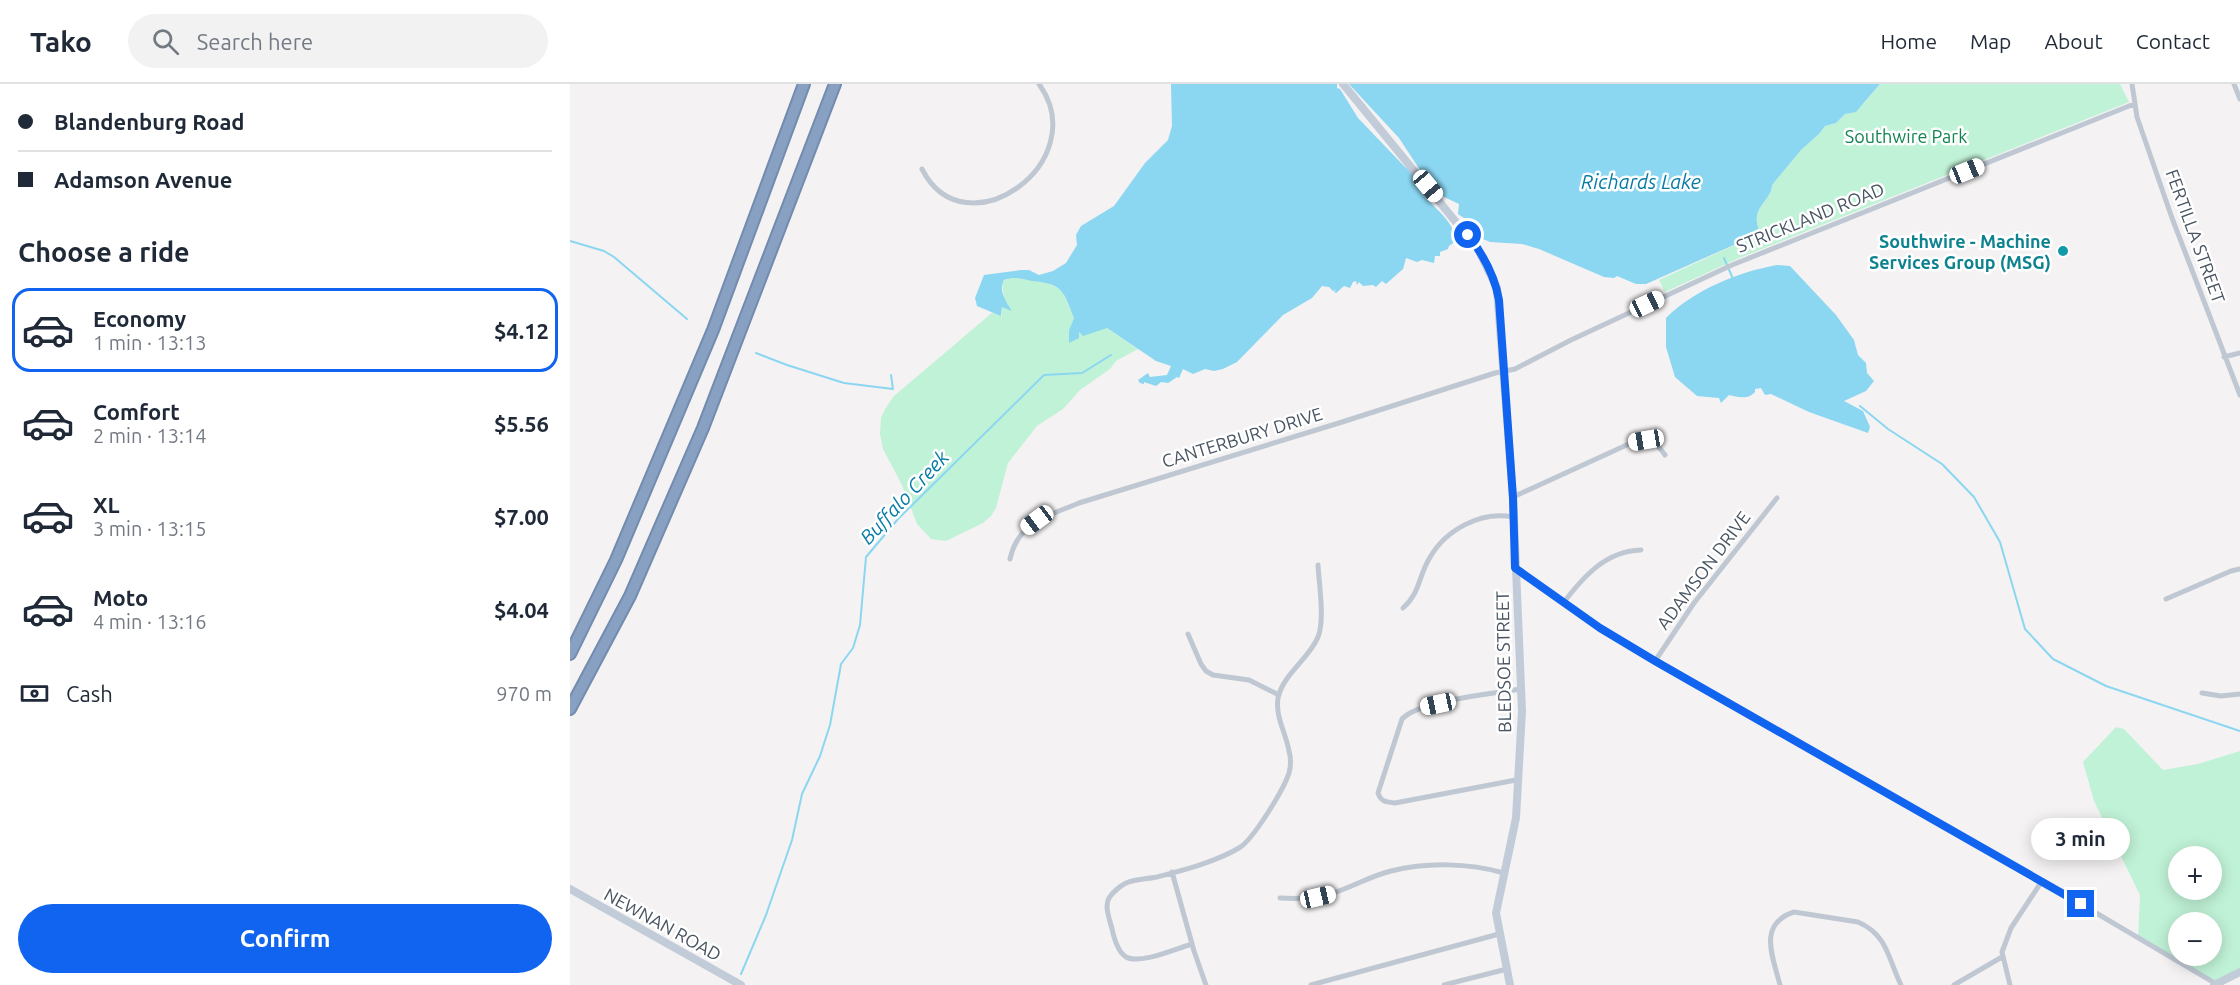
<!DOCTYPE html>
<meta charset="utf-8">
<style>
:root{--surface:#fff;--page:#f2f2f3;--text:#1f2937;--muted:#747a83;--line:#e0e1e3;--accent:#1164ef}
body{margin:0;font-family:Ubuntu,sans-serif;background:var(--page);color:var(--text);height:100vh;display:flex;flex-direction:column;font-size:22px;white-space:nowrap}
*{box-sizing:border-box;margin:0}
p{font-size:20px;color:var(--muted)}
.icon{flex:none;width:33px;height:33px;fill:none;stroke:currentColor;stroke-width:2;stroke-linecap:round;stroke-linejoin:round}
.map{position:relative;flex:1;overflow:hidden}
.drawer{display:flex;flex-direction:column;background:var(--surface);width:570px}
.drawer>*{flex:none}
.hud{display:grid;align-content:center;height:132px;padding:0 18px;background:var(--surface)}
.fabs{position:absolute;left:1598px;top:762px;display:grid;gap:12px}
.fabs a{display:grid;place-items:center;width:54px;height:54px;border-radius:50%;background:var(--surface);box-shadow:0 3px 15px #0003;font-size:30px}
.end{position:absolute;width:27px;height:27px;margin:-14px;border:8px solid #1164ef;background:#fff;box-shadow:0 0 0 3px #fff}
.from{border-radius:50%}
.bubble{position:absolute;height:42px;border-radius:21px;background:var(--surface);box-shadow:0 3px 15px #0003;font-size:20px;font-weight:700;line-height:42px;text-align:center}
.car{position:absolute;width:18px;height:36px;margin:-18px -9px;border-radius:8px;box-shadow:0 0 4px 2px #0007;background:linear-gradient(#fff 24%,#345 0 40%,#fff 0 76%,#345 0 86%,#fff 0)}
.hud b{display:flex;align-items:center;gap:21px;height:57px;font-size:22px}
.hud b+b{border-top:2px solid var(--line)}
.hud i{width:15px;height:15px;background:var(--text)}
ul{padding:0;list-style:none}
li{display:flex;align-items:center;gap:18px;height:84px;margin:0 12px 9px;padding:0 6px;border:3px solid transparent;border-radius:18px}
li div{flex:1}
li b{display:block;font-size:22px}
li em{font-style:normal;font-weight:700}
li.on{border-color:var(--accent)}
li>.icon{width:54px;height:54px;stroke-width:1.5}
h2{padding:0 18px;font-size:27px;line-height:72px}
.pay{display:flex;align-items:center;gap:15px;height:66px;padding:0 18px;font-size:22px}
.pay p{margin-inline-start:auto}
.button{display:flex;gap:12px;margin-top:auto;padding:12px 18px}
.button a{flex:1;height:69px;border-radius:36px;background:var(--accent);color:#fff;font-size:24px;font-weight:700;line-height:69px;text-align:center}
header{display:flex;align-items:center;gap:36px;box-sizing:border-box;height:84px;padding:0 30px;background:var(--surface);border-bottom:2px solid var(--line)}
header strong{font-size:28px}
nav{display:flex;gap:33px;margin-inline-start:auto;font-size:21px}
.search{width:420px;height:54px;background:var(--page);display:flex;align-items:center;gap:15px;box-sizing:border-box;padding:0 21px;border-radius:33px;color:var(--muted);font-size:22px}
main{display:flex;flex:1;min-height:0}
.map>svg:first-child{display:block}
.green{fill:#c0f2d7;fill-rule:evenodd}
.water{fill:#8bd6f1}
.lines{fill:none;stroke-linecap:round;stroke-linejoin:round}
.stream{stroke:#8bd6f1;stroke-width:2}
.highway-casing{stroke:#738bae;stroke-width:14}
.street{stroke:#bfc8d2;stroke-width:5}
.secondary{stroke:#c2ccd9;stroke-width:8}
.highway{stroke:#88a1c2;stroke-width:10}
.route{stroke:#1164ef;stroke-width:8}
.culture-dot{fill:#0f9aa8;stroke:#fff;stroke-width:2}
.labels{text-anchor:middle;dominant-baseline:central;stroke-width:5;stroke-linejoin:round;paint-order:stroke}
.park-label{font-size:18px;fill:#138352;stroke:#fff}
.street-label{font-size:18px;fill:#485461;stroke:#fff}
.culture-label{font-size:18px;font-weight:bold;fill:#0d838f;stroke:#fff;text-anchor:end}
.water-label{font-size:20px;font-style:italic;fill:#067ba6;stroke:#fff}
</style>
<header>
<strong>Tako</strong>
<div class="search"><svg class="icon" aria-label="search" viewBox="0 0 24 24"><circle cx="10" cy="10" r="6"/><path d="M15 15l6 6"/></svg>Search here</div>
<nav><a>Home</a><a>Map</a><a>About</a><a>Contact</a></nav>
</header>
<main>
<section class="drawer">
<div class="hud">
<b><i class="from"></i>Blandenburg Road</b>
<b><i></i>Adamson Avenue</b>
</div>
<h2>Choose a ride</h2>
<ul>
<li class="on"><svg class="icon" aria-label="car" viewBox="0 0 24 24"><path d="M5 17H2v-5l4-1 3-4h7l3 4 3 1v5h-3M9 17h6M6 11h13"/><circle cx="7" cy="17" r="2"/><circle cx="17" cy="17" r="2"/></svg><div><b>Economy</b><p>1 min · 13:13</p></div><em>$4.12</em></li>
<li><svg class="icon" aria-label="car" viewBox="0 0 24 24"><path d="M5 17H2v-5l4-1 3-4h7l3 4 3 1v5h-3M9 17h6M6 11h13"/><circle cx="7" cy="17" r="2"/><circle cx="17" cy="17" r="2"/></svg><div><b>Comfort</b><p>2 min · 13:14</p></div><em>$5.56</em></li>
<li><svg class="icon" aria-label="car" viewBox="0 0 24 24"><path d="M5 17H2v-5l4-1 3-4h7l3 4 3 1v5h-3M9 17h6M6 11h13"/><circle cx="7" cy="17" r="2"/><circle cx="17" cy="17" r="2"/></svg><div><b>XL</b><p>3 min · 13:15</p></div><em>$7.00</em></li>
<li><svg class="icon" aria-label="car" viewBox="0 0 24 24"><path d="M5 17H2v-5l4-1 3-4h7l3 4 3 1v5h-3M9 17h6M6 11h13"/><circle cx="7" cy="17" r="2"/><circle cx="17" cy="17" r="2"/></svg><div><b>Moto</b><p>4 min · 13:16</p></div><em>$4.04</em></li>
</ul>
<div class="pay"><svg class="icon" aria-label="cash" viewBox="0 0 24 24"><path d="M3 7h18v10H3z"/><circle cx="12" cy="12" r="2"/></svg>Cash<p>970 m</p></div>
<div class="button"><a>Confirm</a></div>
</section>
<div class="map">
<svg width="1670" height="901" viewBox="0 0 1670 901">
<rect width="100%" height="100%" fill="#f4f2f2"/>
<path class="green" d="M1310,0H1550L1559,18L1167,175L1095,208L1089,196L1184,152L1189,147C1188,143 1186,137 1187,132C1189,120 1202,114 1202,101L1231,66L1249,50L1255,42L1266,39L1275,30C1291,28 1299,12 1310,0Z
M451,193L475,198L492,206L504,234L499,247V259L509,248L516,251L535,243L568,265L546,277L540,285L510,306L493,325L467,342L438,379L426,424L421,432L413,439L376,457L361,455L347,440L332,401L313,365L310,350L311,334L315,325L324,312L423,228L432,232V223L438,221L434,215L432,198L439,194Z
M1546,643L1554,645L1593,686L1628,680L1670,667V888L1646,900L1568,854L1570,811L1524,717L1513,678ZM1608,772H1641V806H1608ZM1608,838H1641V872H1608Z"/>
<path class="water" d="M601,0H767V4L770,5L788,34L834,82L846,92C845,116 884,129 886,157L879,162L878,165L870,168V172H865L864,179L852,176L847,178L836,174L833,185L816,200L812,197L806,203L803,201L793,202L789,198L787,201L786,197L783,198L780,204L774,202L766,209L764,208L766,206L763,207L759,203L752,202L742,214L713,231L667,278L653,285L644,287L635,285L623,290L613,285L609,294L607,293L598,299L591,298L586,302L574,298V300L570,299L568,296L578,289L580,293L597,291L601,282L586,277L537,244L513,252L509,248V254L499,259V246L504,234C493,207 494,200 462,197C452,195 445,192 434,196C428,206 436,218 442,227L432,223L431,232L407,222L405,214L414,191L451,186H459L469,191L483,187L496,179L507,161L506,151L511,142L544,122L575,79L598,56L602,42Z
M779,0H1310L1286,28L1275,30L1266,39L1255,42L1249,50L1231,66L1202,101C1202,113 1189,120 1187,132C1186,137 1188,143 1189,147L1184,152L1076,200H1066L1047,192L1044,194L1034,193L969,165L952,160L920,158L913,155L903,140L888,130L889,120L872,112L848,83L829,54Z
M1207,181L1220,182L1266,231L1284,256L1288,271L1296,279L1297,289L1304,297L1296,307L1274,317L1293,327L1300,343L1298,349L1239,328L1201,310L1195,311L1191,304L1185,305V308C1178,316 1167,313 1159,311L1151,319L1149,314L1127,312L1105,293L1096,263V234C1124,206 1168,188 1207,181Z"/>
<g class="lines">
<path class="stream" d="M0,157L34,167L44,173L117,235
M1154,174L1163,195
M186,269L217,281L274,299L323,305L321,291
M1290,322L1318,345L1372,380L1404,413L1430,458L1455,545L1483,575L1536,602L1670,647
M171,890L196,831L222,756L232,710L250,672L260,641L271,580L283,564L290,541L296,473L328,435L474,291L512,289L541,271"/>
<g class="highway-casing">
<path id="highway" d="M0,570L46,476L143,246L234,0
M0,625L60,512L133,344L265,0"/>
</g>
<path class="street" d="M1562,0L1567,33L1602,134L1670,311
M1664,0L1670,15
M352,85C395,170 525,78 469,0
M1654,273L1670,269
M943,413L1061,359C1079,356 1084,355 1095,371
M440,475C448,438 478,432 509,419L769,339L925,289L945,285L1001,256L1162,181L1564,20
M945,484L1030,544L1085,577L1472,797L1648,901
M1596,515L1661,487L1670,485
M994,518C1014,492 1036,467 1071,466
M833,524C850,509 848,494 859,475C875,446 910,427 943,433
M618,550L631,580L636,587L643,591L679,596L709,611
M1085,577L1124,519L1207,414
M1632,609L1651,612L1670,610
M946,696L825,719C816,718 811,718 808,709L832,635C850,616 923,610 951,605
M602,788L624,867L636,901
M710,814C727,815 744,815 760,810C781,804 800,792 821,787C857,778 899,779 934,789
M622,860C607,864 570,881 556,873C548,868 544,854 542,845C540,836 534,823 539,814C542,809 550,802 556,799C566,795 577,795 587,793C614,786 645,778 669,764C683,756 714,705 719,689C721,682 721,674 719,667C716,649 705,633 708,614C713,590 739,575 748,553C755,536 749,500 748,481
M741,901L929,850
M874,901L937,885
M1210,901C1203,873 1187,840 1224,828L1288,838C1318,851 1318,875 1331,901
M1384,901L1432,873
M1440,901L1432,868L1441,844L1472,797"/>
<path class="secondary" d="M773,0L908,165L927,204L943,413L952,627L946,734L926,829L940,901
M0,805L171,901
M1644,901L1670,888"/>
<use href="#highway" class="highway"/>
</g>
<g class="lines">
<path class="route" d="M898,151C912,169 925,193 929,216L943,414L945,484L1030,544L1085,577L1511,820"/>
</g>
<circle class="culture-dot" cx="1493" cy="167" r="6"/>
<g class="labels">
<g class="park-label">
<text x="1336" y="52">Southwire Park</text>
</g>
<g class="street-label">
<text transform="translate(1240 133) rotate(-22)">STRICKLAND ROAD</text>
<text transform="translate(1626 152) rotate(70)">FERTILLA STREET</text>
<text transform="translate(672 353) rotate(-17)">CANTERBURY DRIVE</text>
<text transform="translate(1133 486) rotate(-53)">ADAMSON DRIVE</text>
<text transform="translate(933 578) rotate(-91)">BLEDSOE STREET</text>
<text transform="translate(93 840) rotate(29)">NEWNAN ROAD</text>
</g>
<g class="culture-label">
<text x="1481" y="157">Southwire - Machine<tspan x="1481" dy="21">Services Group (MSG)</tspan></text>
</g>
<g class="water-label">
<text x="1071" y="97">Richards Lake</text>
<text transform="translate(334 413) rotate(-47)">Buffalo Creek</text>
</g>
</g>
</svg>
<div class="fabs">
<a>+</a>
<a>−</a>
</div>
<i class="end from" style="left:898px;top:151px"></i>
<i class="end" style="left:1511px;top:820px"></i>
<div class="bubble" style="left:1461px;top:734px;width:99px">3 min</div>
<i class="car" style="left:1397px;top:87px;rotate:68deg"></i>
<i class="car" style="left:858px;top:102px;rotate:140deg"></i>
<i class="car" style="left:1077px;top:220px;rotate:65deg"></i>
<i class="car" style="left:1076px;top:356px;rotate:260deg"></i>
<i class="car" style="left:467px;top:436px;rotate:233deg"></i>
<i class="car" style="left:868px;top:620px;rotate:258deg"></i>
<i class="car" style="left:748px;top:813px;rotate:77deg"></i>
</div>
</main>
